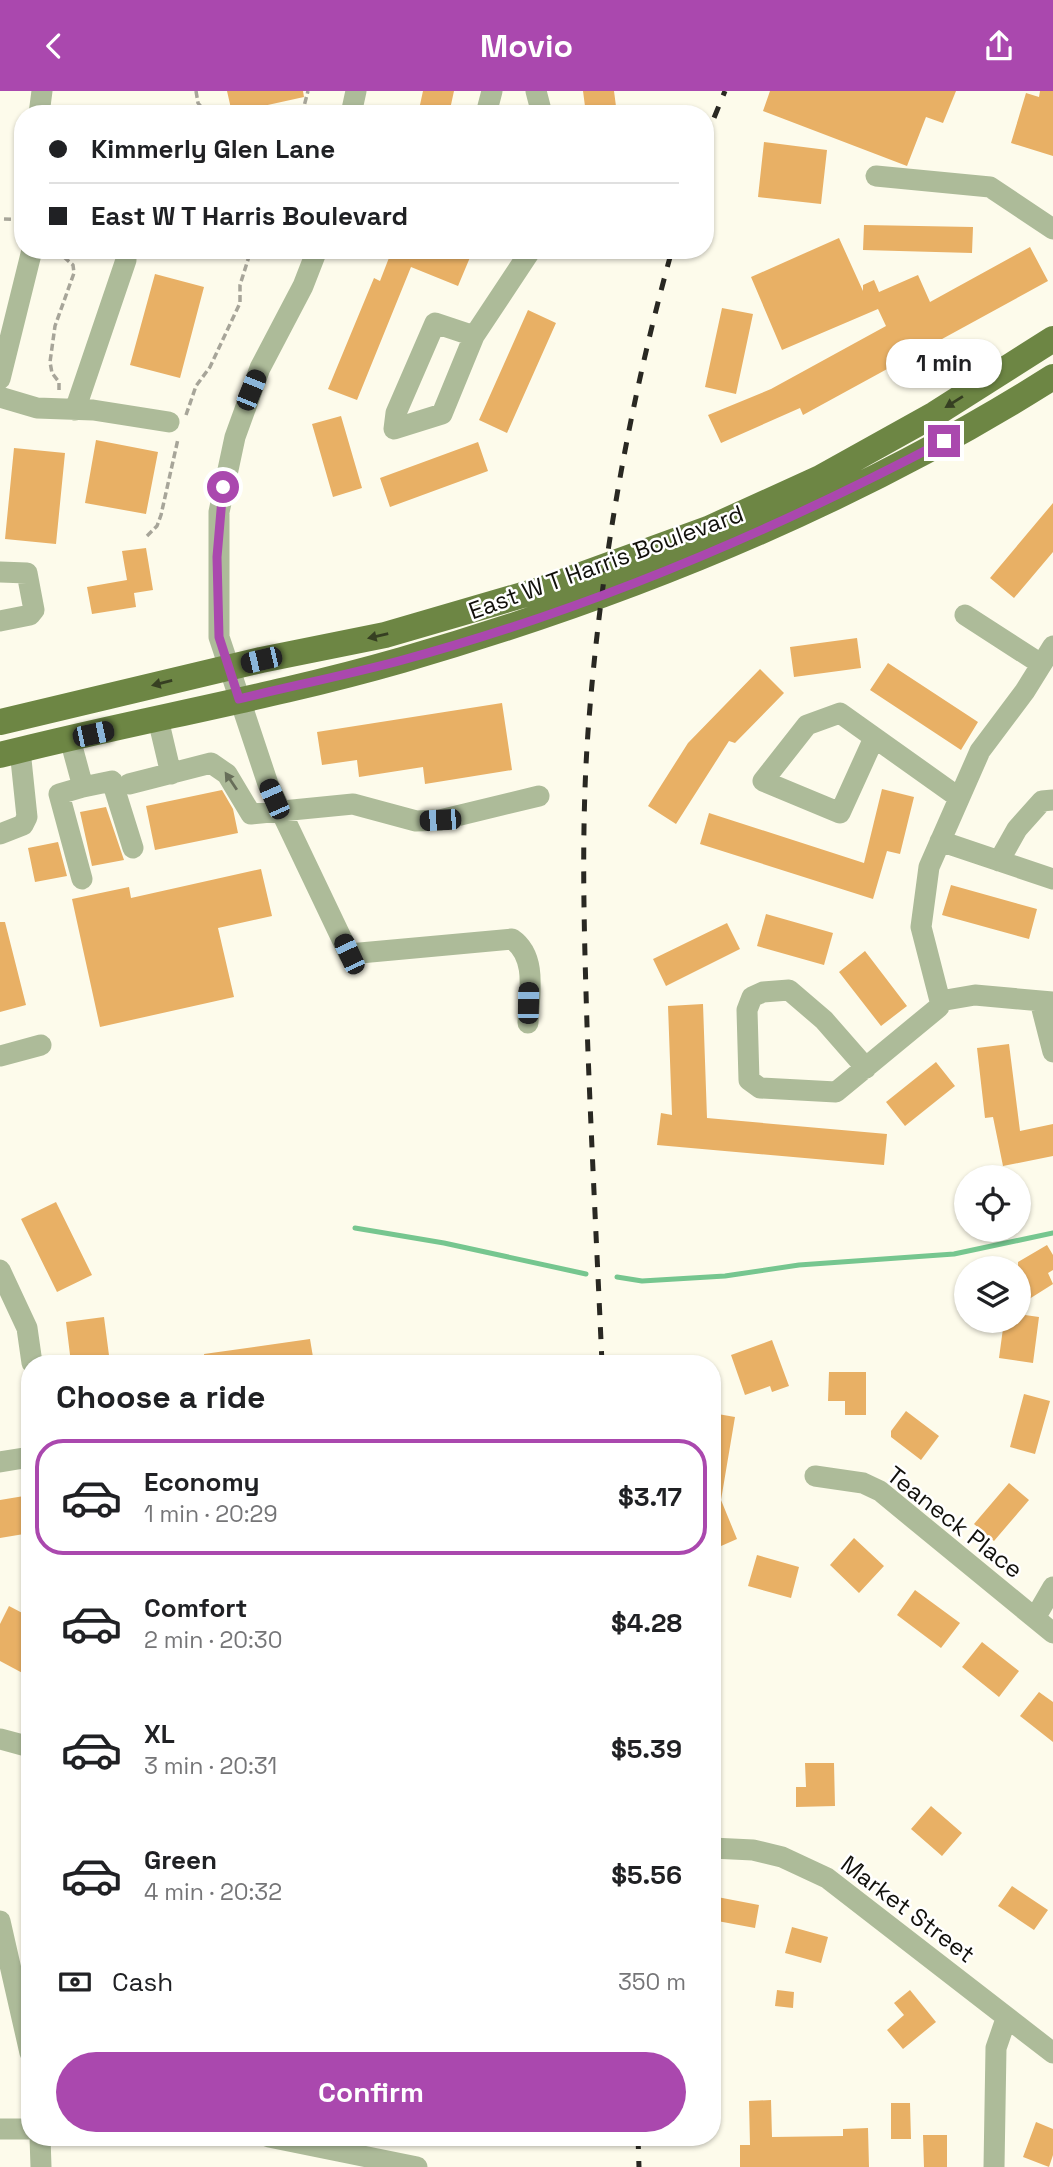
<!DOCTYPE html>
<meta charset="utf-8">
<style>
:root{--surface:#fff;--page:#f2f2f2;--text:#202124;--muted:#757577;--line:#e0e0e0;--accent:#aa48ae}
body{margin:0;font-family:"Space Grotesk",sans-serif;background:var(--page);color:var(--text);height:100vh;display:flex;flex-direction:column;font-size:26px;white-space:nowrap}
*{box-sizing:border-box;margin:0}
p{font-size:23px;color:var(--muted)}
.icon{flex:none;width:38px;height:38px;fill:none;stroke:currentColor;stroke-width:2;stroke-linecap:round;stroke-linejoin:round}
.map{position:relative;flex:1;overflow:hidden}
.details{position:absolute;left:21px;top:1264px;width:700px;height:791px;display:flex;flex-direction:column;background:var(--surface);border-radius:28px;box-shadow:0 2px 5px #0004}
.details>*{flex:none}
.banner{position:absolute;left:14px;top:14px;width:700px;height:154px;border-radius:28px;box-shadow:0 2px 5px #0004;display:grid;align-content:center;height:154px;padding:0 35px;background:var(--surface)}
.buttons{position:absolute;left:954px;top:1074px;display:grid;gap:14px}
.buttons a{display:grid;place-items:center;width:77px;height:77px;border-radius:50%;background:var(--surface);box-shadow:0 2px 5px #0004;font-size:35px}
.end{position:absolute;width:32px;height:32px;margin:-16px;border:9px solid #aa48ae;background:#fff;box-shadow:0 0 0 4px #fff}
.from{border-radius:50%}
.bubble{position:absolute;height:49px;border-radius:24px;background:var(--surface);box-shadow:0 2px 5px #0004;font-size:23px;font-weight:800;line-height:49px;text-align:center}
.car{position:absolute;width:21px;height:42px;margin:-21px -10px;border-radius:9px;box-shadow:0 0 5px 2px #0007;background:linear-gradient(#222 24%,#8ab4d8 0 40%,#222 0 76%,#8ab4d8 0 86%,#222 0)}
.banner b{display:flex;align-items:center;gap:24px;height:66px;font-size:26px}
.banner b+b{border-top:2px solid var(--line)}
.banner i{width:18px;height:18px;background:var(--text)}
ul{padding:0;list-style:none}
li{display:flex;align-items:center;gap:21px;height:116px;margin:0 14px 10px;padding:0 21px;border:4px solid transparent;border-radius:28px}
li div{flex:1}
li b{display:block;font-size:26px}
li em{font-style:normal;font-weight:800}
li.selected{border-color:var(--accent)}
li>.icon{width:63px;height:63px;stroke-width:1.5}
h2{padding:0 35px;font-size:32px;line-height:84px}
.pay{display:flex;align-items:center;gap:18px;height:77px;padding:0 35px;font-size:26px}
.pay p{margin-inline-start:auto}
.action{display:flex;gap:14px;margin-top:auto;padding:14px 35px}
.action a{flex:1;height:80px;border-radius:42px;background:var(--accent);color:#fff;font-size:28px;font-weight:800;line-height:80px;text-align:center}
header{display:flex;justify-content:space-between;align-items:center;height:91px;padding:0 35px;background:var(--accent);color:#fff;font-size:32px;font-weight:800}
.map>svg:first-child{display:block}
.lines{fill:none;stroke-linecap:round;stroke-linejoin:round}
.stream{stroke:#76c68f;stroke-width:5}
.building{fill:#e8b065}
.path{stroke:#a7a599;stroke-width:3.5;stroke-dasharray:7 3.5;stroke-linecap:butt}
.minor{stroke:#adbb99;stroke-width:21}
.major{stroke:#6d8644;stroke-width:26}
.rail{stroke:#292822;stroke-width:5;stroke-dasharray:12 12;stroke-linecap:butt}
.oneway{fill:#363f22}
.oneway2{fill:#676e59}
.route{stroke:#aa48ae;stroke-width:9}
.labels{text-anchor:middle;dominant-baseline:central;stroke-width:5;stroke-linejoin:round;paint-order:stroke}
.street-label{font-size:24px;fill:#11100b;stroke:#fff}
</style>
<header><svg class="icon" aria-label="back" viewBox="0 0 24 24"><path d="M15 5l-7 7 7 7"/></svg>Movio<svg class="icon" aria-label="share" viewBox="0 0 24 24"><path d="M12 15V3M7 8l5-5 5 5M5 13v7h14v-7"/></svg></header>
<div class="map">
<svg width="1053" height="2076" viewBox="0 0 1053 2076">
<rect width="100%" height="100%" fill="#fdfbeb"/>
<g class="lines">
<path class="stream" d="M355,1137L444,1152L586,1183
M617,1186L642,1190L725,1185L799,1174L954,1163L1053,1142"/>
</g>
<path class="building" d="M227,0H303L304,6L232,22Z
M423,0H454L449,23H418Z
M583,0H614L617,23H586Z
M770,0H956L943,32L926,26L907,75L763,20Z
M1040,0H1053V65L1011,52L1026,2L1039,6Z
M764,51L827,59L821,113L758,106Z
M864,134L973,136L972,162L863,159Z
M839,147L863,200V194L874,189L879,201L918,184L930,211L1030,156L1048,190L803,324L800,317L721,352L708,324L771,298L886,235L878,218L782,259L751,186Z
M392,159H459L471,164L458,195L411,176L357,309L328,298L374,187L380,190Z
M155,183L204,196L180,287L130,274Z
M722,217L753,223L736,303L705,296Z
M528,219L556,232L507,342L479,329Z
M341,325L362,397L333,406L312,333Z
M96,349L158,361L146,423L85,412Z
M478,351L488,380L390,416L380,387Z
M14,357L65,362L56,453L5,448Z
M1053,412V461L1014,507L990,487Z
M146,457L153,499L134,502L136,516L92,523L87,496L127,489L122,460Z
M857,547L861,577L794,586L790,556Z
M888,572L978,631L961,659L870,599Z
M760,578L784,602L735,652L729,650L676,733L648,715L688,652Z
M502,612L512,679L425,693L423,676L359,686L357,669L322,674L317,641Z
M882,698L914,706L900,763L887,760L873,808L700,753L709,722L864,772Z
M222,699L233,718L238,742L155,759L146,715Z
M106,716L124,769L92,775L80,721Z
M58,751L67,785L35,791L28,757Z
M261,778L272,825L218,837L234,906L100,936L72,808L129,796L131,807Z
M951,794L1037,818L1029,848L942,824Z
M766,823L833,842L824,874L757,855Z
M0,831H5L26,914L0,921Z
M727,832L740,858L666,895L653,868Z
M865,860L907,915L881,935L839,881Z
M703,913L707,1027L887,1043L884,1074L657,1054L661,1022L672,1024L668,915Z
M1009,953L1020,1040L1053,1033V1065L1003,1075L993,1026L985,1027L977,957Z
M936,971L955,995L905,1035L886,1011Z
M56,1111L92,1184L57,1201L21,1128Z
M1047,1154L1053,1164V1179L1048,1182L1053,1193L1026,1210L1018,1198V1171Z
M1018,1223L1039,1226L1033,1272L999,1267L1004,1230H1018Z
M104,1226L110,1272H71L66,1231Z
M310,1248L314,1272H205L204,1263Z
M772,1249L789,1295L772,1301L770,1295L745,1304L731,1264Z
M829,1281H866V1324H845V1310H828Z
M1024,1303L1050,1310L1035,1363L1010,1356Z
M906,1320L939,1345L921,1369L891,1346V1340Z
M712,1322L735,1326L721,1409L737,1448L712,1459Z
M1009,1392L1029,1409L994,1450L974,1433Z
M30,1404V1442L0,1447V1409Z
M854,1447L884,1475L859,1502L830,1474Z
M757,1464L799,1476L791,1507L748,1495Z
M915,1499L960,1532L941,1557L897,1524Z
M9,1515L30,1526V1586L0,1570V1533Z
M982,1551L1019,1580L999,1606L962,1576Z
M1039,1601L1053,1611V1651L1020,1625Z
M805,1672H834L835,1715L796,1716V1696H806Z
M931,1715L962,1742L942,1765L911,1738Z
M1012,1795L1048,1819L1034,1839L998,1815Z
M712,1805L759,1814L755,1837L712,1829Z
M792,1836L828,1846L821,1872L785,1862Z
M777,1899L794,1901L793,1917L775,1915Z
M910,1899L936,1931L903,1958L887,1939L904,1924L894,1912Z
M771,2009L772,2046L843,2045V2038L868,2037L869,2076H740V2054H750L749,2010Z
M891,2012H910L911,2048H891Z
M1036,2031L1053,2038V2064L1049,2076L1023,2066Z
M923,2044H947V2076H924Z"/>
<g class="lines">
<path class="path" d="M196,0L198,12L207,23
M302,23L308,0
M4,128L23,129
M56,159L73,174L74,182L55,235L50,271L52,282L59,291V299
M186,324L196,295L210,276L240,212V194L251,159
M147,445L157,435L161,424L178,348"/>
<path class="minor" d="M536,0L542,23
M39,23L42,0
M351,23L356,0
M486,23L492,0
M876,85L990,96L1053,138
M317,159L303,195L260,277L235,346L219,421V546L268,693L349,863L512,848C538,866 529,904 528,932
M474,245L435,232L396,322L394,338L442,323L474,245L531,159
M0,288L32,159
M0,306L37,317L93,319L169,331
M75,319L126,169V159
M0,481L27,482L34,519L30,524L0,530
M965,524L1041,573
M158,628L171,683
M874,647L840,722L763,690L807,634L840,622L958,706
M70,648L83,696L59,703L82,788
M129,693L211,672L227,683L251,723L353,713L416,730L440,729L539,705
M83,696L112,690L133,757
M0,743L23,734L27,726L20,659
M940,750L1053,788
M999,770L1017,738L1042,710L1053,709
M940,910L921,836L929,776L980,660L1025,600L1053,555
M940,910L975,904L1053,911
M1040,910L1053,961
M0,965L41,954
M866,977L824,929L789,899L763,901L752,906L747,919L749,989L760,997L836,1001L939,916L940,910
M0,1179L27,1237L32,1272
M0,1371L30,1366
M815,1385L863,1392L880,1400L1053,1542
M1035,1527L1053,1496
M0,1648L30,1656
M712,1757L753,1759L782,1766L827,1787L1053,1962
M0,1830L30,1962
M0,2038H30
M40,2046L41,2076
M269,2046L417,2076
M994,2076L996,1957L1006,1928"/>
<path class="major" d="M0,631L261,569L385,544L543,498L708,438L820,387L935,323L1053,248
M0,664C133,630 270,607 402,569C630,503 852,413 1053,286"/>
<path class="rail" d="M705,49L725,0
M602,1272C597,1160 591,1047 587,934C584,837 581,739 588,641C600,478 628,317 672,159
M638,2046L639,2076"/>
</g>
<defs><path id="oneway-solid" d="M-6-.8H1V-3.2L6.5 0L1 3.2V.8H-6Z" transform="scale(1.75)"/></defs>
<g class="oneway">
<use href="#oneway-solid" transform="translate(954 311) rotate(148)"/>
<use href="#oneway-solid" transform="translate(378 545) rotate(167)"/>
<use href="#oneway-solid" transform="translate(162 592) rotate(166)"/>
</g>
<use class="oneway2" href="#oneway-solid" transform="translate(231 690) rotate(-124)"/>
<g class="lines">
<path class="route" d="M223,396L217,466L219,546L239,608C292,595 346,584 399,570C588,519 771,441 944,350"/>
</g>
<g class="labels">
<g class="street-label">
<text transform="translate(606 471) rotate(-20)">East W T Harris Boulevard</text>
<text transform="translate(955 1431) rotate(38)">Teaneck Place</text>
<text transform="translate(908 1818) rotate(37)">Market Street</text>
</g>
</g>
</svg>
<div class="buttons">
<a><svg class="icon" aria-label="locate" viewBox="0 0 24 24"><circle cx="12" cy="12" r="6"/><path d="M12 2v4M12 18v4M2 12h4M18 12h4"/></svg></a>
<a><svg class="icon" aria-label="layers" viewBox="0 0 24 24"><path d="M12 4l9 5-9 5-9-5zM3 14l9 5 9-5"/></svg></a>
</div>
<i class="end from" style="left:223px;top:396px"></i>
<i class="end" style="left:944px;top:350px"></i>
<div class="bubble" style="left:886px;top:248px;width:116px">1 min</div>
<i class="car" style="left:251px;top:299px;rotate:22deg"></i>
<i class="car" style="left:261px;top:569px;rotate:257deg"></i>
<i class="car" style="left:93px;top:643px;rotate:78deg"></i>
<i class="car" style="left:274px;top:708px;rotate:336deg"></i>
<i class="car" style="left:440px;top:729px;rotate:267deg"></i>
<i class="car" style="left:349px;top:863px;rotate:335deg"></i>
<i class="car" style="left:528px;top:912px;rotate:1deg"></i>
<div class="banner">
<b><i class="from"></i>Kimmerly Glen Lane</b>
<b><i></i>East W T Harris Boulevard</b>
</div>
<section class="details">
<h2>Choose a ride</h2>
<ul>
<li class="selected"><svg class="icon" aria-label="car" viewBox="0 0 24 24"><path d="M5 17H2v-5l4-1 3-4h7l3 4 3 1v5h-3M9 17h6M6 11h13"/><circle cx="7" cy="17" r="2"/><circle cx="17" cy="17" r="2"/></svg><div><b>Economy</b><p>1 min · 20:29</p></div><em>$3.17</em></li>
<li><svg class="icon" aria-label="car" viewBox="0 0 24 24"><path d="M5 17H2v-5l4-1 3-4h7l3 4 3 1v5h-3M9 17h6M6 11h13"/><circle cx="7" cy="17" r="2"/><circle cx="17" cy="17" r="2"/></svg><div><b>Comfort</b><p>2 min · 20:30</p></div><em>$4.28</em></li>
<li><svg class="icon" aria-label="car" viewBox="0 0 24 24"><path d="M5 17H2v-5l4-1 3-4h7l3 4 3 1v5h-3M9 17h6M6 11h13"/><circle cx="7" cy="17" r="2"/><circle cx="17" cy="17" r="2"/></svg><div><b>XL</b><p>3 min · 20:31</p></div><em>$5.39</em></li>
<li><svg class="icon" aria-label="car" viewBox="0 0 24 24"><path d="M5 17H2v-5l4-1 3-4h7l3 4 3 1v5h-3M9 17h6M6 11h13"/><circle cx="7" cy="17" r="2"/><circle cx="17" cy="17" r="2"/></svg><div><b>Green</b><p>4 min · 20:32</p></div><em>$5.56</em></li>
</ul>
<div class="pay"><svg class="icon" aria-label="cash" viewBox="0 0 24 24"><path d="M3 7h18v10H3z"/><circle cx="12" cy="12" r="2"/></svg>Cash<p>350 m</p></div>
<div class="action"><a>Confirm</a></div>
</section>
</div>
